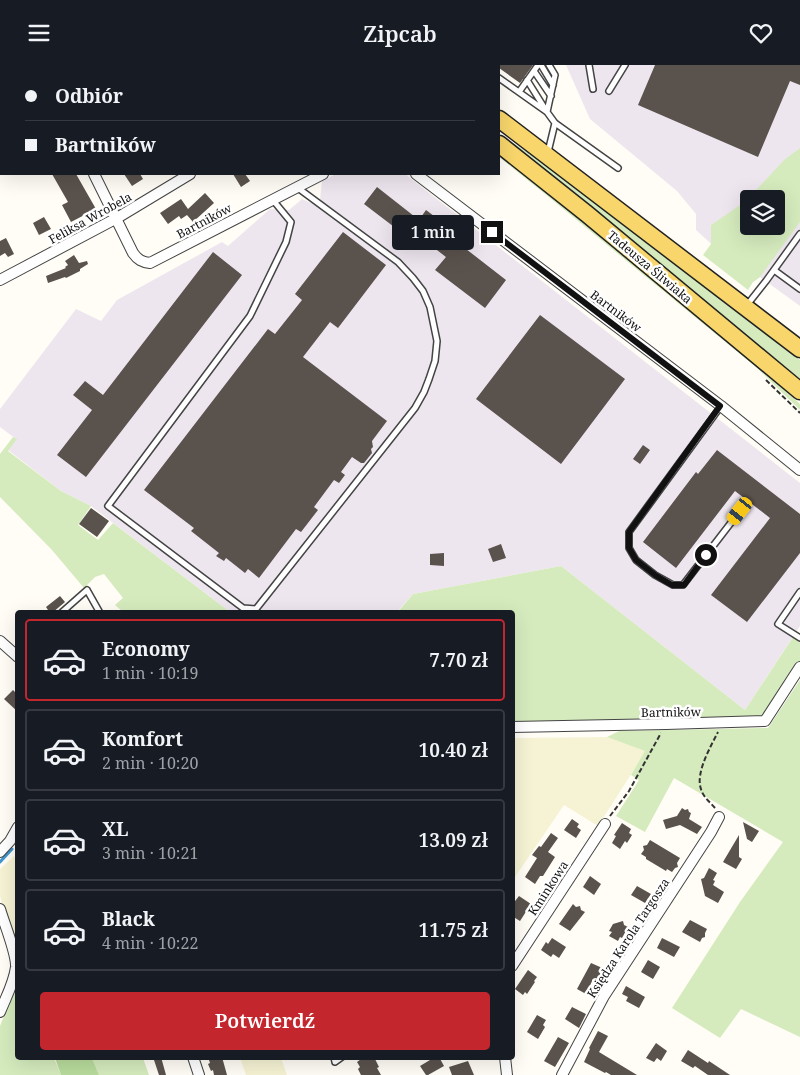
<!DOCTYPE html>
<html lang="pl">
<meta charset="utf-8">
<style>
:root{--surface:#171b24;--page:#242831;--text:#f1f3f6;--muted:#9ea1a6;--line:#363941;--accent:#c4262e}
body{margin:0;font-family:"Noto Serif",serif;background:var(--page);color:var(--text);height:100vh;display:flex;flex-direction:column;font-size:19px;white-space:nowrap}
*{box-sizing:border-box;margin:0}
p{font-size:16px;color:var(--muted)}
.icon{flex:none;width:28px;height:28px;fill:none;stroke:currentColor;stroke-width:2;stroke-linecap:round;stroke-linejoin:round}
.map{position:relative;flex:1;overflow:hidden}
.side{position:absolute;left:15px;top:545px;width:500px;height:450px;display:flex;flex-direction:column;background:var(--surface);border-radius:5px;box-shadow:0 5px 20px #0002}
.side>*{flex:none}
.hud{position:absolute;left:0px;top:0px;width:500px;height:110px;box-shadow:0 5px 20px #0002;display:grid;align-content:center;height:110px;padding:0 25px;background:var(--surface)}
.tools{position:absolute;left:740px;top:125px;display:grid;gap:10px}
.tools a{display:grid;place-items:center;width:45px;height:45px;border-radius:5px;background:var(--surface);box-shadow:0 5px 20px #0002;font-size:25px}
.end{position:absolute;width:22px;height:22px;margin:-11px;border:6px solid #111;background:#fff;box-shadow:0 0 0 2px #fff}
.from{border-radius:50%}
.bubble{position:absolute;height:35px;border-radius:5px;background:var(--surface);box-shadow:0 5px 20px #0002;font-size:16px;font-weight:600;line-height:35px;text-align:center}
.car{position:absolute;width:15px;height:30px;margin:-15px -8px;border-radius:6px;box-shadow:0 0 4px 1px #0007;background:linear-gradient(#f5c518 24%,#345 0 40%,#f5c518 0 76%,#345 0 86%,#f5c518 0)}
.hud b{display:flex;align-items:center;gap:18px;height:48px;font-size:19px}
.hud b+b{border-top:1px solid var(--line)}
.hud i{width:12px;height:12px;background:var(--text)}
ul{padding:9px 0 0;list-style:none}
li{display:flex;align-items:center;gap:15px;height:82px;margin:0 10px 8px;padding:0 15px;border:2px solid var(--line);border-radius:5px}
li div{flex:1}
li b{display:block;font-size:19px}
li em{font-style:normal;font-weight:600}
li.selected{border-color:var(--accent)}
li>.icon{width:45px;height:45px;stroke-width:1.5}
.action{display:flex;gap:10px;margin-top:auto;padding:10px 25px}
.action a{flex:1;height:58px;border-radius:5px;background:var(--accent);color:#fff;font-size:20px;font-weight:600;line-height:58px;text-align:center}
header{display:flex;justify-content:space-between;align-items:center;height:65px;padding:0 25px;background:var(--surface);font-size:22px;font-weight:600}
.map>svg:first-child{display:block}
.industrial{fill:#eee6ef;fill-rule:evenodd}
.farmland{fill:#f6f3d4}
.green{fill:#d5ebbd;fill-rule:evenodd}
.forest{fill:#b9dc9c}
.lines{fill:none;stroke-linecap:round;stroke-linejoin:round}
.stream{stroke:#3f96cf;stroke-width:3}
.building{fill:#5a524d}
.lane-casing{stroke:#444;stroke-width:8}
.street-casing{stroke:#444;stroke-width:12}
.primary-casing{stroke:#222;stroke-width:19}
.path{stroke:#333;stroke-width:2;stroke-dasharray:5 2.5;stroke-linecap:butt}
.lane{stroke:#fff;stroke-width:5}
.street{stroke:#fff;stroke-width:10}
.primary{stroke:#f9d66b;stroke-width:16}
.route{stroke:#111;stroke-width:6}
.labels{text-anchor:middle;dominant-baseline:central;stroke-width:5;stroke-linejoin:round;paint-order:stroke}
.street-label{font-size:12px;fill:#111;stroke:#fff}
</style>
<header><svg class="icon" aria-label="menu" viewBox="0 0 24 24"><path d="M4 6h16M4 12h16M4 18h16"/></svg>Zipcab<svg class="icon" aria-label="heart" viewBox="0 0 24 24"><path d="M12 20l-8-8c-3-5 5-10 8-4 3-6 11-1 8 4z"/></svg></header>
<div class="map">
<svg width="800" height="1010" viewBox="0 0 800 1010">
<rect width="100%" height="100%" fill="#fffdf5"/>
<path class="industrial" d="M566,0H800V241L760,212L753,217L696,165V149L677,126L590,54ZM749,134H776V161H749Z
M336,109H405L800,418V561L745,645L561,501L413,529L397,547H230L91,441L61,426L8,385L16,374L0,362V344L76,244L101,256L117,235L222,177L228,181L270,144L289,145L302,134L311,138L320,135L322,116Z"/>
<path class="farmland" d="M607,672L646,686L598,761L564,740L513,815V673Z
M14,791L18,800L17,887L0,831V804Z
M240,993H281L287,1010H246Z"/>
<path class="green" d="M501,70L547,100L800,295V314L766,291L499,73Z
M800,83V157L760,212L753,217L748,225L703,190L711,179V160L746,136L784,95ZM749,134H776V161H749Z
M499,86L759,299L800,339V345L756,302L550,133L499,92Z
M13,372L17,374L8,386L61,426L91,441L78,460L98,475L113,458L230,547H123L115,540L123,533L104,509L95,512L84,523L52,485L0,432V389Z
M561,501L745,645L793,572L800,578V596L760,653L753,650L751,654L513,660L512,548H397L413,529Z
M800,615V972L741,944L720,973L672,943L740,837L783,777L674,713L645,767L616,751L639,715L631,710L645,686L607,672L619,666L768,663Z
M17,919L18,992L54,993L61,1010H0V961Z
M92,993H143L149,1010H99Z"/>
<path class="forest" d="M55,993H92L99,1010H61Z"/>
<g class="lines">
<path class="stream" d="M0,797L12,784"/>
</g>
<path class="building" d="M500,0H533L520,18L499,3Z
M655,0H800V20L790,16L758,92L638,40Z
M52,109H76L96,144L71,157L62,140L68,137Z
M124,109H140L143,114L132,121Z
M233,109H245L250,116L241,122Z
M377,122L419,155L426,145L462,172L457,177L506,215L485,243L435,205L446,192L411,165L406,171L364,139Z
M205,128L214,138L193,157L187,150L181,154L179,151L168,159L160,148L181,134L188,144Z
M44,152L51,164L39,170L33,158Z
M343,167L386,200L338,263L330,257L303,292L387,356L372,376L373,382L371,384L372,388L364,398H361L352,392L341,407L345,410L339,418L334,415L314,442L318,445L301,467L296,464L259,513L248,504L245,508L226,493L224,496L216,491L219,488L191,466L194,463L144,425L268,264L275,269L302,235L295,229Z
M6,173L14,189L8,192L5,188L0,191V176Z
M213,187L242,210L86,412L57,390L92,345L73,330L85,316L103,330Z
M74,190L79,198L87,196L88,199L80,204V206L66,213L65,212L48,218L46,211L66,203L65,202L68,200L65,196Z
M540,250L625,314L561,399L476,334Z
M643,380L650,385L640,399L633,394Z
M717,385L800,449V488L747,557L711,530L770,453L735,426L676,503L643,477L696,407L698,409Z
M91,443L109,456L97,472L79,459Z
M501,479L506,493L493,497L488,484Z
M444,488V501L430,500V489Z
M60,531L65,537L52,548H50L46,542Z
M13,625L18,630V647L4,634Z
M682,743L685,745L688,744L689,747L691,748L689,754L702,762L697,769L680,760L666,764L663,755L677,751Z
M572,754L579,759L577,762L581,765L576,773L564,765Z
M743,757L759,766L752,777L747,774Z
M622,758L631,764L629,768L632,770L627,778L625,776L620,784L612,778L616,771L614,770Z
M551,768L558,773L548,787L555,792L543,811H540L535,819L525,812L537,793L532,790L539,781L541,782Z
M739,770V792L742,794L736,804L723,797Z
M650,775L680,793L677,798L678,802L675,803L672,807L667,804L666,806L646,794V792L641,789L644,785L643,781L647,780Z
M709,803L717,808L713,815L715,816L713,820L724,827L718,838L705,831L701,814L704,813Z
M590,811L601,819L594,830L583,822Z
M637,821L651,829L645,838L631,830Z
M519,831L531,839L520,856L512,851V840Z
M573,839L576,842L580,841L581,845L585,847L570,866L559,859Z
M690,855L707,864L705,868V872L702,873L700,877L682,867Z
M623,856L624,860L628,862L622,873L620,872L618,876L609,871L612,867L609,866L613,859Z
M552,873L566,882L559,893L553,889L551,892L541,885L546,877L548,879Z
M662,873L680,882L674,892L657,883Z
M648,895L660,902L653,914L641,907Z
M591,898L609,906L605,914L601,912L598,917L593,914L586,929L577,924Z
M528,905L537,912L534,916L535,917L527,929L525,927L523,930L515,924Z
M626,921L645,932L639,943L626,936L628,932L622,929Z
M572,942L586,949L579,963L565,954Z
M537,950L546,955L543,960L545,962L538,974L527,967Z
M598,966L608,971L599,987L637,1010H611L606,1007L605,1008L584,997L590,984L589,983Z
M558,972L569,978L555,1002L544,996Z
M656,978L667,986L661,996L657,993L654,997L646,993Z
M688,985L708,998L709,996L730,1010H708L695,1001L693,1003L681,996Z
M153,992H161L166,1010H159Z
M208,992H222L227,1010H214L213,1005L211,1006L208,999L210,998Z
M364,992H370L372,995L375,994L379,1002L377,1003L381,1010H361L358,1004L360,1002L357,997Z
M435,992H439L444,1001L428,1010H426L420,1001Z
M468,996L474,1010H452L449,1002Z"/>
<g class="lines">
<g class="lane-casing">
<path id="lane" d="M541,0L553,20
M549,0L555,10L547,47L555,58L618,103
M589,0L593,24
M495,1L496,0
M534,6L551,31
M499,13L547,47L527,15
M609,26L625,0
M519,27L538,0
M548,87L555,58
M272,134L291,157L286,177L250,251L108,441L243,543L256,544L415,343L424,327L429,314L435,296L437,276L430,242L423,226L413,213L398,197L298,123
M774,205L800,224
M747,240L766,216L800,169
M721,341L629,467V483L636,495L655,510L673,520H683L740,446
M800,527L778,559L800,573
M61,548L87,525L100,548
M334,992L335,997L342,992"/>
</g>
<g class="street-casing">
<path id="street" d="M43,0V1
M365,1L367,0
M94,109L133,188C138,195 142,197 150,198L323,109
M416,109L721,341L800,405
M0,215L117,153L190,109
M0,576L18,592
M512,662L666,659L765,656L800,602
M0,787L10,776L18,762
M0,844C4,858 17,889 16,902C14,918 6,932 0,947
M512,901L605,759
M193,992L199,1010
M505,992L507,1010
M562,1010L604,931L711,767L719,752"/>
</g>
<g class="primary-casing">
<path id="primary" d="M396,0L397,1
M426,0L427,1
M499,54L800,284
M499,79L587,149L800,326"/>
</g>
<path class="path" d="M766,315L800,348
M715,743C710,737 703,732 701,724C695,708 711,681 718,667
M610,751L629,726L661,668"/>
<use href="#lane" class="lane"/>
<use href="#street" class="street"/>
<use href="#primary" class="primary"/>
</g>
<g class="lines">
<path class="route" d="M492,167L720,341L629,467V483L636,495L655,510L672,520H684L706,490"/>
</g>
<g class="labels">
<g class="street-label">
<text transform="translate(90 153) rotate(-29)">Feliksa Wrobela</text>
<text transform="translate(204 156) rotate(-28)">Bartników</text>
<text transform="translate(650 202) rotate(40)">Tadeusza Śliwiaka</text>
<text transform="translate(616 246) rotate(37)">Bartników</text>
<text transform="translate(671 647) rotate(-1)">Bartników</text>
<text transform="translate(548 823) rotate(-57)">Kminkowa</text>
<text transform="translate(628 873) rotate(-57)">Księdza Karola Targosza</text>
</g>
</g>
</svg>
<div class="tools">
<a><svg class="icon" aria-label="layers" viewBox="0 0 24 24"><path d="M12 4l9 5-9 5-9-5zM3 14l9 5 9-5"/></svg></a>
</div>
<i class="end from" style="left:706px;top:490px"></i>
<i class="end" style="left:492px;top:167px"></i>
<div class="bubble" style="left:392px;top:150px;width:82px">1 min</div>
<i class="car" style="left:740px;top:446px;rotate:218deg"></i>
<div class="hud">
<b><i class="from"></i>Odbiór</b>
<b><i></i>Bartników</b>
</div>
<section class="side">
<ul>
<li class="selected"><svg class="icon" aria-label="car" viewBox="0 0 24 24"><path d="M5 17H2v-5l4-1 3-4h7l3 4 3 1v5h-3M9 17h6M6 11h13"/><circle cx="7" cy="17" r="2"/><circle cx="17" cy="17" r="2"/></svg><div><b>Economy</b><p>1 min · 10:19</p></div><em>7.70 zł</em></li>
<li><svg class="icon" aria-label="car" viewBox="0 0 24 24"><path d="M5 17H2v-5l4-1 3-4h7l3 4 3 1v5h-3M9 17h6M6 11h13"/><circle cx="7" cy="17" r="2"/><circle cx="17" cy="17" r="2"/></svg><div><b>Komfort</b><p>2 min · 10:20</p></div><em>10.40 zł</em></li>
<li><svg class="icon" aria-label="car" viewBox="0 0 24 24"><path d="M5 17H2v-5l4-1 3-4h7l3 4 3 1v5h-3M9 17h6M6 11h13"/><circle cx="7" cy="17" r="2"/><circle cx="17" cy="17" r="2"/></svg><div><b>XL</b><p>3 min · 10:21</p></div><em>13.09 zł</em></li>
<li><svg class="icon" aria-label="car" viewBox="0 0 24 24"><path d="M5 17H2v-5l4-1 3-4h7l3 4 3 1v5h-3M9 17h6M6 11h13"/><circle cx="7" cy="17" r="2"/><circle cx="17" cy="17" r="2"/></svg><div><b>Black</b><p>4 min · 10:22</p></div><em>11.75 zł</em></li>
</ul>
<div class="action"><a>Potwierdź</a></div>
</section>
</div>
